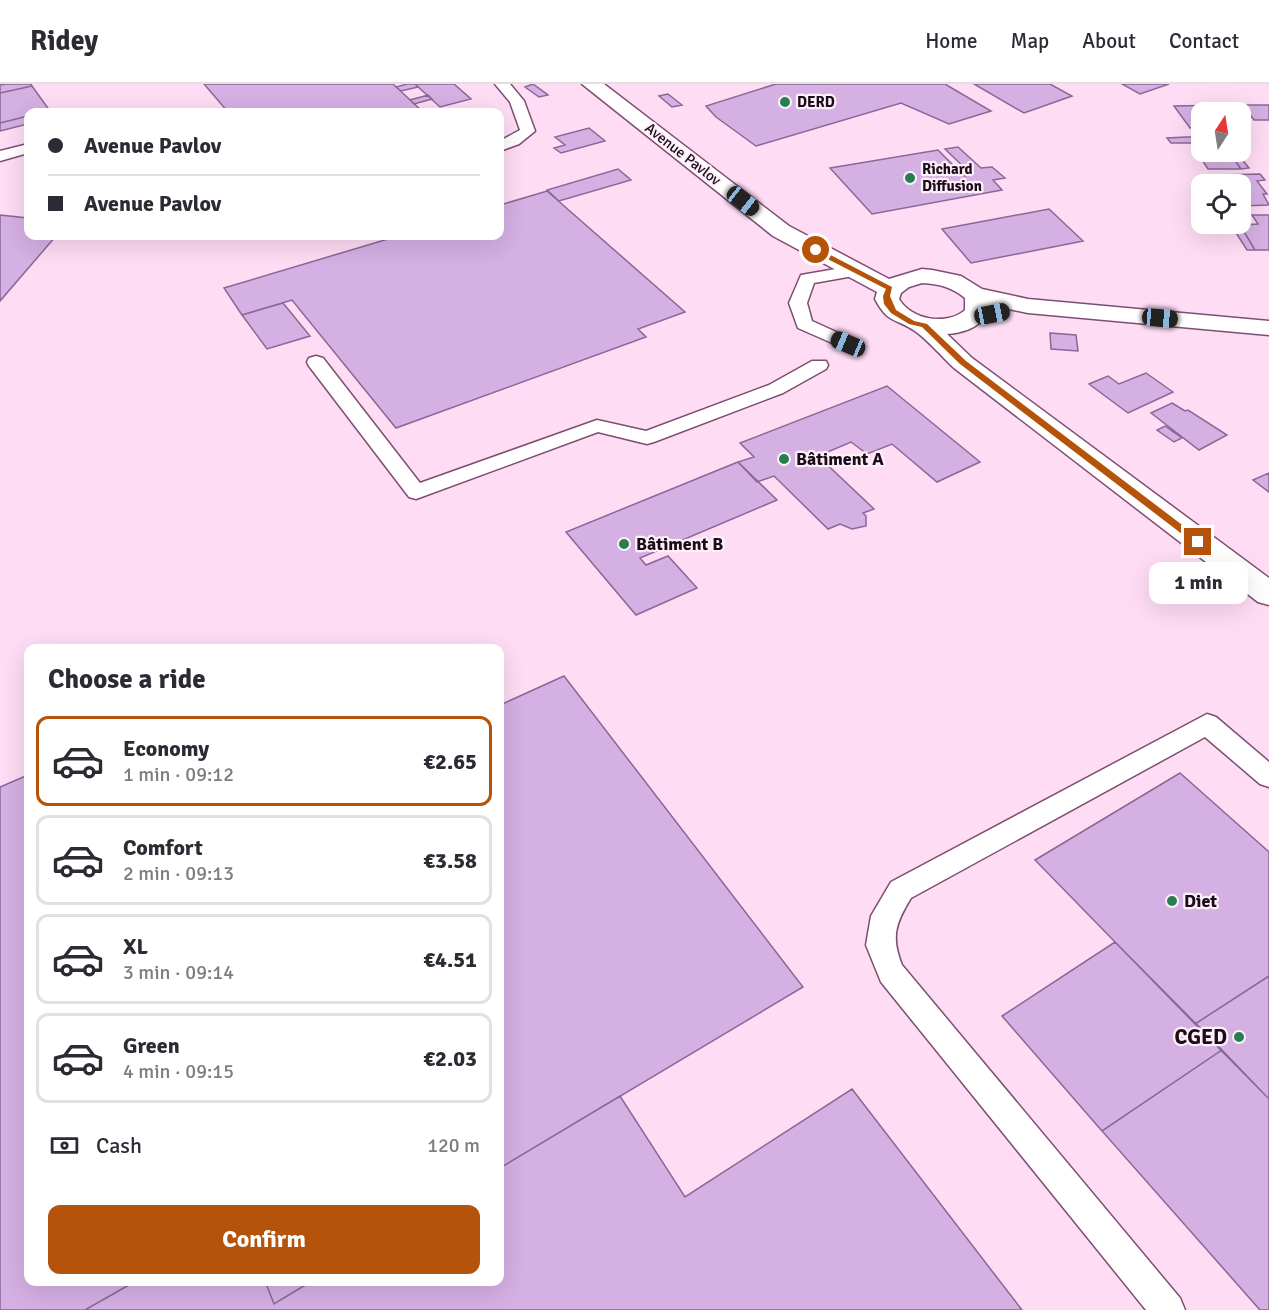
<!DOCTYPE html>
<meta charset="utf-8">
<style>
:root{--surface:#fff;--page:#f7f7f7;--text:#2b2b33;--muted:#7c7c81;--line:#e1e1e2;--accent:#b45309}
body{margin:0;font-family:Signika,sans-serif;background:var(--page);color:var(--text);height:100vh;display:flex;flex-direction:column;font-size:22px;white-space:nowrap}
*{box-sizing:border-box;margin:0}
p{font-size:20px;color:var(--muted)}
.icon{flex:none;width:33px;height:33px;fill:none;stroke:currentColor;stroke-width:2;stroke-linecap:round;stroke-linejoin:round}
.map{position:relative;flex:1;overflow:hidden}
.panel{position:absolute;left:24px;top:560px;width:480px;height:642px;display:flex;flex-direction:column;background:var(--surface);border-radius:12px;box-shadow:0 6px 24px #0002}
.panel>*{flex:none}
.banner{position:absolute;left:24px;top:24px;width:480px;height:132px;border-radius:12px;box-shadow:0 6px 24px #0002;display:grid;align-content:center;height:132px;padding:0 24px;background:var(--surface)}
.needle{width:39px;rotate:12deg}
.tools{position:absolute;left:1191px;top:18px;display:grid;gap:12px}
.tools a{display:grid;place-items:center;width:60px;height:60px;border-radius:12px;background:var(--surface);box-shadow:0 6px 24px #0002;font-size:30px}
.end{position:absolute;width:27px;height:27px;margin:-14px;border:8px solid #b45309;background:#fff;box-shadow:0 0 0 3px #fff}
.from{border-radius:50%}
.bubble{position:absolute;height:42px;border-radius:12px;background:var(--surface);box-shadow:0 6px 24px #0002;font-size:20px;font-weight:700;line-height:42px;text-align:center}
.car{position:absolute;width:18px;height:36px;margin:-18px -9px;border-radius:8px;box-shadow:0 0 4px 2px #0007;background:linear-gradient(#222 24%,#8ab4d8 0 40%,#222 0 76%,#8ab4d8 0 86%,#222 0)}
.banner b{display:flex;align-items:center;gap:21px;height:57px;font-size:22px}
.banner b+b{border-top:2px solid var(--line)}
.banner i{width:15px;height:15px;background:var(--text)}
ul{padding:0;list-style:none}
li{display:flex;align-items:center;gap:18px;height:90px;margin:0 12px 9px;padding:0 12px;border:3px solid var(--line);border-radius:12px}
li div{flex:1}
li b{display:block;font-size:22px}
li em{font-style:normal;font-weight:700}
li.active{border-color:var(--accent)}
li>.icon{width:54px;height:54px;stroke-width:1.5}
h2{padding:0 24px;font-size:27px;line-height:72px}
.pay{display:flex;align-items:center;gap:15px;height:66px;padding:0 24px;font-size:22px}
.pay p{margin-inline-start:auto}
.primary-button{display:flex;gap:12px;margin-top:auto;padding:12px 24px}
.primary-button a{flex:1;height:69px;border-radius:12px;background:var(--accent);color:#fff;font-size:24px;font-weight:700;line-height:69px;text-align:center}
header{display:flex;align-items:center;gap:36px;box-sizing:border-box;height:84px;padding:0 30px;background:var(--surface);border-bottom:2px solid var(--line)}
header strong{font-size:28px}
nav{display:flex;gap:33px;margin-inline-start:auto;font-size:21px}
.map>svg:first-child{display:block}
.building{fill:#d5b0e3;stroke:#8a6796;stroke-width:1.5}
.lines{fill:none;stroke-linecap:round;stroke-linejoin:round}
.lane-casing{stroke:#7e4e71;stroke-width:3}
.secondary-casing{stroke:#7e4e71;stroke-width:3}
.lane{fill:#fff;fill-rule:evenodd}
.secondary{fill:#fff;fill-rule:evenodd}
.route{fill:#b45309}
.poi-dot{fill:#287e52;stroke:#fdf1f9;stroke-width:2}
.labels{text-anchor:middle;dominant-baseline:central;stroke-width:4.5;stroke-linejoin:round;paint-order:stroke}
.far-poi-label{font-size:15px;font-weight:bold;fill:#1e0b19;stroke:#fdf1f9;text-anchor:start}
.far-street-label{font-size:15px;fill:#1e0b19;stroke:#fdf1f9}
.poi-label{font-size:18px;font-weight:bold;fill:#1e0b19;stroke:#fdf1f9;text-anchor:start}
.near-poi-label{font-size:21px;font-weight:bold;fill:#1e0b19;stroke:#fdf1f9;text-anchor:end}
</style>
<header>
<strong>Ridey</strong>
<nav><a>Home</a><a>Map</a><a>About</a><a>Contact</a></nav>
</header>
<div class="map">
<svg width="1269" height="1226" viewBox="0 0 1269 1226">
<rect width="100%" height="100%" fill="#fedcf4"/>
<path class="building" d="M6,0H31L32,2L0,9V1Z
M204,0H393L423,28H228Z
M407,0H415L418,3L401,7L396,3Z
M415,0H454L471,15L440,23Z
M533,0L548,11L539,13L525,3Z
M776,0H945L991,27L949,40L901,19L756,62L716,33L706,22Z
M974,0H1050L1072,12L1024,29Z
M1122,0H1169L1140,10Z
M32,2L50,27L28,28V32L0,39V9Z
M668,10L682,21L672,23L659,12Z
M428,11L432,15L414,20L410,16Z
M1233,21L1238,28H1202V43L1190,44L1174,22Z
M1243,21H1269V36H1254Z
M28,32V40L0,47V39Z
M589,44L605,57L561,69L554,64L565,61L555,53Z
M1187,53H1202V68H1229L1241,85H1208L1191,59H1171L1167,54Z
M958,63L981,84L992,83L1005,94L993,96L1002,106L872,130L830,84L938,66L964,92L972,91L945,65Z
M1229,68H1236L1249,84L1241,85Z
M618,85L631,96L559,117L547,106Z
M1260,90L1265,96L1257,97L1267,110H1263L1269,121L1240,122V100H1223L1217,91Z
M547,107L685,228L638,245L646,253L396,344L292,216L242,231L224,204L398,152H500V121Z
M1049,125L1083,157L971,179L942,145Z
M0,131L28,134V152H56L0,217Z
M1252,131H1269V166H1255L1240,141L1258,140Z
M1231,141H1240L1255,166H1247Z
M283,219L310,252L267,265L242,231Z
M1050,249L1076,251L1078,267L1051,265Z
M1146,289L1173,308L1128,329L1089,300L1108,292L1119,300Z
M887,302L980,378L937,398L892,360L867,370L851,358L818,372L874,425L863,429L866,432V442L852,445L840,440L828,445L774,392L757,398L738,378L754,373L740,359Z
M1172,319L1185,327L1188,326L1227,351L1199,366L1151,329Z
M1165,342L1182,354L1174,358L1157,346Z
M738,378L777,416L640,474L646,481L668,472L697,504L636,531L566,448Z
M1269,389V408L1253,396Z
M564,592L803,903L500,1084V621Z
M1180,689L1269,768V892L1195,940L1035,776Z
M28,691V1197H136L85,1226H0V703Z
M1115,858L1222,966L1102,1047L1002,932Z
M1269,892V1015L1195,940Z
M1222,966L1269,1015V1226H1260L1102,1047Z
M852,1005L1022,1226H85L136,1197H265L274,1220L312,1197H500V1084L620,1012L685,1113Z
M265,1197H312L274,1220Z"/>
<g class="lines">
<g class="lane-casing">
<path id="lane" d="M495,0H510L524,17L535,47L519,60L500,67V57L520,46L510,18Z
M28,60V69L0,77V67Z
M853,182L859,183L862,187L859,191L814,199L807,219L812,237L854,256L857,260L854,264L848,266L798,244L789,219L801,191Z
M316,272L323,274L420,399L597,336L646,347L769,301L812,277H826L828,281L826,285L783,309L654,358L647,360L598,348L416,415L409,413L309,282L307,278L309,274Z
M1207,630L1216,633L1269,678V703L1260,700L1205,653L911,814C895,840 891,853 902,881L1180,1214L1185,1226H1146L881,898L866,861L871,832L891,798Z"/>
</g>
<g class="secondary-casing">
<path id="secondary" d="M582,0H604L789,142L889,195L922,185L932,186L961,192L982,205L1028,215L1269,237V251L1028,229L990,221C987,241 965,249 947,250L972,274L1269,494V521L1258,518L954,284C942,273 929,257 915,247C896,234 888,240 875,215L877,208L773,152ZM922,199C939,200 952,203 965,214V226C947,242 911,236 899,215L901,209L909,203Z"/>
</g>
<use href="#lane" class="lane"/>
<use href="#secondary" class="secondary"/>
</g>
<path class="route" d="M814,165H819L892,203L890,212L896,226L914,237L927,240L966,277L1202,456V460H1195L960,280L922,243L909,240L891,229L884,220L883,212L886,205L814,168Z"/>
<g class="poi-dot">
<circle cx="785" cy="18" r="6"/>
<circle cx="910" cy="94" r="6"/>
<circle cx="784" cy="375" r="6"/>
<circle cx="624" cy="460" r="6"/>
<circle cx="1172" cy="817" r="6"/>
<circle cx="1239" cy="953" r="6"/>
</g>
<g class="labels">
<g class="far-poi-label">
<text x="797" y="18">DERD</text>
<text x="922" y="85">Richard<tspan x="922" dy="17">Diffusion</tspan></text>
</g>
<g class="far-street-label">
<text transform="translate(683 70) rotate(38)">Avenue Pavlov</text>
</g>
<g class="poi-label">
<text x="796" y="375">Bâtiment A</text>
<text x="636" y="460">Bâtiment B</text>
<text x="1184" y="817">Diet</text>
</g>
<g class="near-poi-label">
<text x="1227" y="953">CGED</text>
</g>
</g>
</svg>
<div class="tools">
<a><svg class="needle" viewBox="-14 -14 28 28"><path d="M0-13l5 13h-10z" fill="#e53935"/><path d="M0 13l5-13h-10z" fill="#7c7c81"/></svg></a>
<a><svg class="icon" aria-label="locate" viewBox="0 0 24 24"><circle cx="12" cy="12" r="6"/><path d="M12 2v4M12 18v4M2 12h4M18 12h4"/></svg></a>
</div>
<i class="end from" style="left:816px;top:166px"></i>
<i class="end" style="left:1198px;top:458px"></i>
<div class="bubble" style="left:1149px;top:478px;width:99px">1 min</div>
<i class="car" style="left:743px;top:117px;rotate:128deg"></i>
<i class="car" style="left:992px;top:230px;rotate:79deg"></i>
<i class="car" style="left:1160px;top:234px;rotate:95deg"></i>
<i class="car" style="left:848px;top:260px;rotate:293deg"></i>
<div class="banner">
<b><i class="from"></i>Avenue Pavlov</b>
<b><i></i>Avenue Pavlov</b>
</div>
<section class="panel">
<h2>Choose a ride</h2>
<ul>
<li class="active"><svg class="icon" aria-label="car" viewBox="0 0 24 24"><path d="M5 17H2v-5l4-1 3-4h7l3 4 3 1v5h-3M9 17h6M6 11h13"/><circle cx="7" cy="17" r="2"/><circle cx="17" cy="17" r="2"/></svg><div><b>Economy</b><p>1 min · 09:12</p></div><em>€2.65</em></li>
<li><svg class="icon" aria-label="car" viewBox="0 0 24 24"><path d="M5 17H2v-5l4-1 3-4h7l3 4 3 1v5h-3M9 17h6M6 11h13"/><circle cx="7" cy="17" r="2"/><circle cx="17" cy="17" r="2"/></svg><div><b>Comfort</b><p>2 min · 09:13</p></div><em>€3.58</em></li>
<li><svg class="icon" aria-label="car" viewBox="0 0 24 24"><path d="M5 17H2v-5l4-1 3-4h7l3 4 3 1v5h-3M9 17h6M6 11h13"/><circle cx="7" cy="17" r="2"/><circle cx="17" cy="17" r="2"/></svg><div><b>XL</b><p>3 min · 09:14</p></div><em>€4.51</em></li>
<li><svg class="icon" aria-label="car" viewBox="0 0 24 24"><path d="M5 17H2v-5l4-1 3-4h7l3 4 3 1v5h-3M9 17h6M6 11h13"/><circle cx="7" cy="17" r="2"/><circle cx="17" cy="17" r="2"/></svg><div><b>Green</b><p>4 min · 09:15</p></div><em>€2.03</em></li>
</ul>
<div class="pay"><svg class="icon" aria-label="cash" viewBox="0 0 24 24"><path d="M3 7h18v10H3z"/><circle cx="12" cy="12" r="2"/></svg>Cash<p>120 m</p></div>
<div class="primary-button"><a>Confirm</a></div>
</section>
</div>
